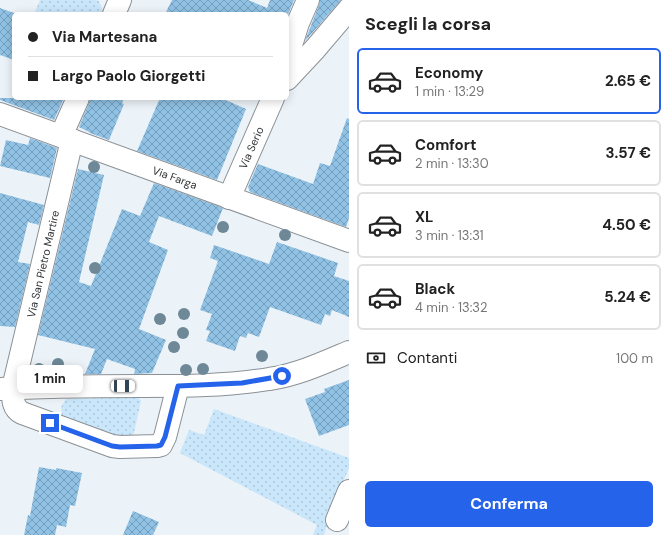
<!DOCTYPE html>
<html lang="it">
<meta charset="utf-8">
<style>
:root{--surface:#fff;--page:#f2f2f2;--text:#222;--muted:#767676;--line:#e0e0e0;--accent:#2563eb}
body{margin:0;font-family:"DM Sans",sans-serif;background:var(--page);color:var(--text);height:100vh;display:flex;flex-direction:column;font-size:15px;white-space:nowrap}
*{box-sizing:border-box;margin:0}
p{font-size:13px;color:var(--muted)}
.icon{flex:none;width:22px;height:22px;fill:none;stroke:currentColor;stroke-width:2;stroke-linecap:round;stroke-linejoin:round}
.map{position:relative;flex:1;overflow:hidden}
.side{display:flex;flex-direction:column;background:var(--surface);width:320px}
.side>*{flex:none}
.guide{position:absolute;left:12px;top:12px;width:277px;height:88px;border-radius:6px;box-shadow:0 2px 10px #0003;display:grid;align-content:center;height:88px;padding:0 16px;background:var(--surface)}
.end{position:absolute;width:18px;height:18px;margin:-9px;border:5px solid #2563eb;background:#fff;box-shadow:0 0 0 2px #fff}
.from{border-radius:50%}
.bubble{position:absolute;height:28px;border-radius:6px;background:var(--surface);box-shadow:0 2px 10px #0003;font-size:13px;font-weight:700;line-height:28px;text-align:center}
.car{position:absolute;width:12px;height:24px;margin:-12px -6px;border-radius:5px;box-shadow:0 0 3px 1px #0007;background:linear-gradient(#fff 24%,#345 0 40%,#fff 0 76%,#345 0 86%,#fff 0)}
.guide b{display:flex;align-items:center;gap:14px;height:38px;font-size:15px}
.guide b+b{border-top:1px solid var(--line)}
.guide i{width:10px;height:10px;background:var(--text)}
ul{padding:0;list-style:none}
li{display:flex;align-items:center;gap:12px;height:66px;margin:0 8px 6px;padding:0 8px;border:2px solid var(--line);border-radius:6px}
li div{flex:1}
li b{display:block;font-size:15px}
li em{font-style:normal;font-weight:700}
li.on{border-color:var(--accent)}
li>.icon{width:36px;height:36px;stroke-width:1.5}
h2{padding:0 16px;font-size:18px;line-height:48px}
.pay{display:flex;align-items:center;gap:10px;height:44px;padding:0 16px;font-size:15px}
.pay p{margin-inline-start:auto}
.button{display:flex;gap:8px;margin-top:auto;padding:8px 16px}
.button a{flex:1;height:46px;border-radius:6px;background:var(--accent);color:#fff;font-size:16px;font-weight:700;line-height:46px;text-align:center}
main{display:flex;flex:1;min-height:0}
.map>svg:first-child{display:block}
.grass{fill:url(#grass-dots)}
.building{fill:url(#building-cross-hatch)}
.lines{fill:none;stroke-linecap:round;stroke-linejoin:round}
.street-casing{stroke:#8b9196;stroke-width:24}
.street{stroke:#fff;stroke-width:22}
.tree{fill:#6e8897}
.route{stroke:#2563eb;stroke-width:5}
.labels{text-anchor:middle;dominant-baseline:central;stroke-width:3;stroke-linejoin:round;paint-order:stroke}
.street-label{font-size:11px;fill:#313436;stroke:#fff}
</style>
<main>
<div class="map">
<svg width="349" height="535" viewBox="0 0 349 535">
<defs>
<pattern id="grass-dots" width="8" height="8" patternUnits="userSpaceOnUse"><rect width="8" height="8" fill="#c9e6fa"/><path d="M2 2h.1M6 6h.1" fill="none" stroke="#adc6d7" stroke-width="1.8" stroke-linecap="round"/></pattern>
<pattern id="building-cross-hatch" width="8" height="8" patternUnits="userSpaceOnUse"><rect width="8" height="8" fill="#90c2e5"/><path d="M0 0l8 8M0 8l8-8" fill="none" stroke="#769eba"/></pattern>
</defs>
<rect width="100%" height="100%" fill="#ecf3f8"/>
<path class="grass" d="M40,0H96L99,1L103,11L102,14H34Z
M138,397L141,401L133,437L119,441L62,416L61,407L66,399Z
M214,409L349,458V468L332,508L324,535H313L317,525L180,453L189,430L204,435Z"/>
<path class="building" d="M172,0H248L267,8L270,0H294L287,17V14H165Z
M320,0H341L305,41L319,5Z
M0,8L14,13V60L0,55Z
M0,98H64L54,120L0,100Z
M90,98H124L122,103L124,104L109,140L90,133L89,132L79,127L89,103Z
M160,98H221L246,109L217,180L137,151Z
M347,118L349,119V218L346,227L250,192L248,187L258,164L313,184L320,163L330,166Z
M30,138L57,148L50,178L0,166L6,140L28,145Z
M78,169L104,175L79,282L91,286L122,209L140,216L154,183L223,208L212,236L159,216L149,242L168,250L139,329L166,340L152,373L134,374L135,369L107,359L101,374H85L95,349L38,335Z
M0,193L44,205L39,225L28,222L18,262L30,264L15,327L0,326Z
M277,242L338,263L334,276L349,281V317L332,310L330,316L325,314L321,325L270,307L259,337L248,333L246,338L240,336L235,351L206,341L210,331L206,330L212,314L200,310L218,261L210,258L214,245L269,264Z
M349,380V425L319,436L305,399L325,392L324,389Z
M39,467L56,470V468L82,473L75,506L70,505L66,527L57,525L55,535H24L28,515L30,516Z
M133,511L159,522L153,535H123Z"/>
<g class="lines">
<g class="street-casing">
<g id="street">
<path d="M114,14L120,0"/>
<path d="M287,58L298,23L308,0"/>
<path d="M287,79L315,49L349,9"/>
<path id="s1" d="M0,114L349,241"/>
<path d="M61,136L78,98"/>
<path d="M72,140L13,388C13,398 12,408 22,413L112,446L120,447L157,446L161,445L165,437L178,386"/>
<path id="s2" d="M229,198L273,98"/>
<path d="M0,389C47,386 95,386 142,386C184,386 227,386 269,379C297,375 323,363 349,352"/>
<path d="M337,520L349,491"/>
</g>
</g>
<use href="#street" class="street"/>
</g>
<g class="tree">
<circle cx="94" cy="167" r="6"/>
<circle cx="223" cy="227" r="6"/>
<circle cx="285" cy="235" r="6"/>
<circle cx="95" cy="268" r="6"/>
<circle cx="184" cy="314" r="6"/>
<circle cx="160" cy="319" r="6"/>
<circle cx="183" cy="333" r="6"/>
<circle cx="174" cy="347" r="6"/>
<circle cx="262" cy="356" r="6"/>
<circle cx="58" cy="364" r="6"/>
<circle cx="39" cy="369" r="6"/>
<circle cx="203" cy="369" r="6"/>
<circle cx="186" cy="370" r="6"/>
</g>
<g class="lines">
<path class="route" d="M50,423L112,446L120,447L157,446L161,445L165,437L178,386L242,383L282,376"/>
</g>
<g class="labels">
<g class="street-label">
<text stroke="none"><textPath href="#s2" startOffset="55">Via Serio</textPath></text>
<text stroke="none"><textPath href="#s1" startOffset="186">Via Farga</textPath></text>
<text transform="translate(43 264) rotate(-77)">Via San Pietro Martire</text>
</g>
</g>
</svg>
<i class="end from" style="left:282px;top:376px"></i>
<i class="end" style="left:50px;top:423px"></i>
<div class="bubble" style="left:17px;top:365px;width:66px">1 min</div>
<i class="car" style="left:123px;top:386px;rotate:90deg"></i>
<div class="guide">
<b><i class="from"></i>Via Martesana</b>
<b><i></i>Largo Paolo Giorgetti</b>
</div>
</div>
<section class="side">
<h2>Scegli la corsa</h2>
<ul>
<li class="on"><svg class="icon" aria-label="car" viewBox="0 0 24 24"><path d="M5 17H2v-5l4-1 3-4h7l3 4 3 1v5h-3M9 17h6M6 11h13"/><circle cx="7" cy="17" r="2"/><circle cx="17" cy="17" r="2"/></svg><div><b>Economy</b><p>1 min · 13:29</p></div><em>2.65 €</em></li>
<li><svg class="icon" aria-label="car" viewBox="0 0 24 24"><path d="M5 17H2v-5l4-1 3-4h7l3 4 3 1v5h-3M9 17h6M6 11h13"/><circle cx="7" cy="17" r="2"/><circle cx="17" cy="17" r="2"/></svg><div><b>Comfort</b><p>2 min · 13:30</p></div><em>3.57 €</em></li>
<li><svg class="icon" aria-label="car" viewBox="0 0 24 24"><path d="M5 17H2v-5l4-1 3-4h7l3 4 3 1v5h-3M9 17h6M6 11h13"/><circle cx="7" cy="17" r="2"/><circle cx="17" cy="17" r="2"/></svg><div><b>XL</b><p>3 min · 13:31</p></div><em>4.50 €</em></li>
<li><svg class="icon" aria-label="car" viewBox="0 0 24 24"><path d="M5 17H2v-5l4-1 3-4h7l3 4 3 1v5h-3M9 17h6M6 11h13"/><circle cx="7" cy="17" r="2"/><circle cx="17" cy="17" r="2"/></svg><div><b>Black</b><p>4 min · 13:32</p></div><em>5.24 €</em></li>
</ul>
<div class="pay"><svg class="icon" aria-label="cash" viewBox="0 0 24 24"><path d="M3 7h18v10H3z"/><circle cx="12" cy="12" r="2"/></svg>Contanti<p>100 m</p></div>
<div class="button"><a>Conferma</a></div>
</section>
</main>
